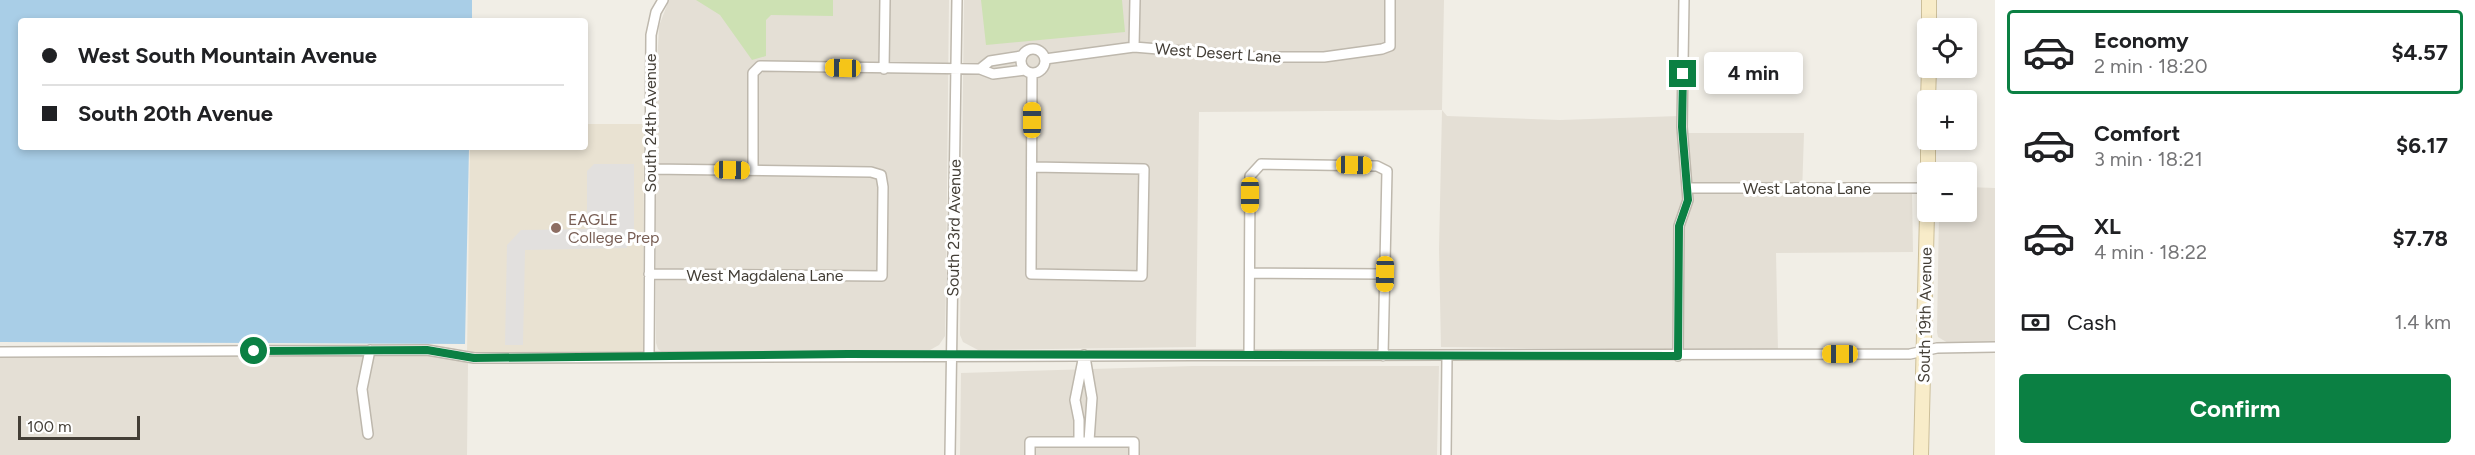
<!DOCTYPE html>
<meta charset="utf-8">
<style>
:root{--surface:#fff;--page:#f2f2f2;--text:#202124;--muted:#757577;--line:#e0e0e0;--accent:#0b8043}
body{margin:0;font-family:Figtree,sans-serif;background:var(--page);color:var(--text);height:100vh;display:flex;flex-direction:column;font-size:22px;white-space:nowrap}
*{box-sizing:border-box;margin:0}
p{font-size:20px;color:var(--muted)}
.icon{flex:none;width:33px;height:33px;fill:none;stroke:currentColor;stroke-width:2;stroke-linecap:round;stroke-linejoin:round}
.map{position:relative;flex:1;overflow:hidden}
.details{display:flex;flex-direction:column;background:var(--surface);width:480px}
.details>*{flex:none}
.top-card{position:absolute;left:18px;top:18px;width:570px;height:132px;border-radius:6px;box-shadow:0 3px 9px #0003;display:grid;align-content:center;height:132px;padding:0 24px;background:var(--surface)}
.controls{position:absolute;left:1917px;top:18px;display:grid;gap:12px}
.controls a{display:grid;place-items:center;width:60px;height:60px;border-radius:6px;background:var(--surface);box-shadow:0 3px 9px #0003;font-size:30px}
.scale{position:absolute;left:18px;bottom:15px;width:122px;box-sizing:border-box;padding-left:6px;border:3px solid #433e36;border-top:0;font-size:16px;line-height:21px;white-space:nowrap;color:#433e36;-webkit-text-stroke:4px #fff;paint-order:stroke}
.end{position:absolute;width:27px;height:27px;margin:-14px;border:8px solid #0b8043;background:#fff;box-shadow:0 0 0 3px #fff}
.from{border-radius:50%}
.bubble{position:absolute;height:42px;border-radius:6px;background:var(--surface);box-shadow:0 3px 9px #0003;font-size:20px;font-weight:700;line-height:42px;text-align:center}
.car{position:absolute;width:18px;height:36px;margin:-18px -9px;border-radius:8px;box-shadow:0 0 4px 2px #0007;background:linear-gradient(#f5c518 24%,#345 0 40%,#f5c518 0 76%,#345 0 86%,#f5c518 0)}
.top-card b{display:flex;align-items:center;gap:21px;height:57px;font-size:22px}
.top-card b+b{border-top:2px solid var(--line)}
.top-card i{width:15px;height:15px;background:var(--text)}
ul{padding:10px 0 0;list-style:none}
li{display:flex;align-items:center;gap:18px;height:84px;margin:0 12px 9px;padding:0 12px;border:3px solid transparent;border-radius:6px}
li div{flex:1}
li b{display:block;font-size:22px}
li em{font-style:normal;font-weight:700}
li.active{border-color:var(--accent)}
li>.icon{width:54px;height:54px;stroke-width:1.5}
.pay{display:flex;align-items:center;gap:15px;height:66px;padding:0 24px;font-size:22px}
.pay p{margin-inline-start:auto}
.action{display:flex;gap:12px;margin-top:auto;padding:12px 24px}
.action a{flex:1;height:69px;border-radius:6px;background:var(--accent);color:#fff;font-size:24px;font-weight:700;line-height:69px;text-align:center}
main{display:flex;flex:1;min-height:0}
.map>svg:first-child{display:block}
.residential{fill:#e4dfd5}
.education{fill:#e9e2d2}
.green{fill:#cde1b3}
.parking{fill:#e2e0de}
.water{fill:#a9cee7}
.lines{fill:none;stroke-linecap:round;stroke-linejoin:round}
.street-casing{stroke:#beb8ad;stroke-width:12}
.secondary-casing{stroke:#ccbf9a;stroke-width:16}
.street{stroke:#fff;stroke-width:9}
.secondary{stroke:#f8ecc9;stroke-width:14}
.route{stroke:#0b8043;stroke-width:8}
.education-dot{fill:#8d6e63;stroke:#fff;stroke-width:2}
.labels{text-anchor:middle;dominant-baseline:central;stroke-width:6;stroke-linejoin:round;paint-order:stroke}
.street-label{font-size:16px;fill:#433e36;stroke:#fff}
.education-label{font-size:16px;fill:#785e54;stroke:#fff;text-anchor:start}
</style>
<main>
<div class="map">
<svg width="1995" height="455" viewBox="0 0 1995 455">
<rect width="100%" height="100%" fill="#f1eee6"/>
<path class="residential" d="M669,0H949L946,280L945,336L939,345L930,350L663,353L658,349L656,343V105L654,92L656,88L659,26Z
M964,0H1444L1442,110L1447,116L1560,120L1679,116L1678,133H1804L1802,194L1912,193L1913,252L1776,253L1778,351L1441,347L1439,249L1442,110L1199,112L1196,347L978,350L963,342L960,335Z
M1967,187L1995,188V344L1948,343L1938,337L1937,332L1939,212H1966Z
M416,352L468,363L467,455H0V358L10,356Z
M1192,366H1439L1437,455H960L961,373Z"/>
<path class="education" d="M585,124H644L643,352L467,354L470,147H585Z"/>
<path class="green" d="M696,0H833V16L771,15L766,20V56L752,60L720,15Z
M981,0H1122L1125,32L986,45Z"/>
<path class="parking" d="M594,164H634V240H627V248L525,250L523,345H505L507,245L521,230L587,229V171Z"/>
<path class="water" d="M0,0H472V21H21V147H469L465,344L0,342Z"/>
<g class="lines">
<g class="street-casing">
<path id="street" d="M1134,47L1135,0
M1021 61a12 12 0 1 1 24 0a12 12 0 1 1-24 0Z
M1045,59L1134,47L1256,57H1324L1382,49L1390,46V0
M884,69L885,0
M980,69L990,61L1021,56
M1032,167L1144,169L1142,276L1031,274L1032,73
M753,170V73L760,66L980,69L993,74L1025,70
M1687,188H1927
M1250,273L1385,274
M649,274L882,276L883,187L881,175L871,172L650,169
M0,352L427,350L474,358C953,353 1431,358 1910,354L1937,348L1995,347
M1249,355L1250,176L1261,164L1377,166L1387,171L1383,356
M649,356L651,35L656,12L663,0
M1678,356L1679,226L1688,200L1682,127L1684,0
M1085,357L1092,398L1089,441
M368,434L362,389L370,350
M1079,441V420L1075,400L1084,355
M950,455L957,0
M1030,455V442H1134V455
M1446,455L1447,356"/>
</g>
<g class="secondary-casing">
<path id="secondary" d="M1929,28V0
M1928,100L1929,68
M1928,172V140
M1921,455L1928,174"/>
</g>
<use href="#street" class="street"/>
<use href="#secondary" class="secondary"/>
</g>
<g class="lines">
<path class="route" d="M254,351L427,350L474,358L848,354L1678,356L1679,226L1688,200L1682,127L1683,74"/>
</g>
<circle class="education-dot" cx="556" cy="228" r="6"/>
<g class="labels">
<g class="street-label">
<text transform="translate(1218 53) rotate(4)">West Desert Lane</text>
<text transform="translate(650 123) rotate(-90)">South 24th Avenue</text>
<text x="1807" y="188">West Latona Lane</text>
<text transform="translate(954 228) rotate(-89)">South 23rd Avenue</text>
<text x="765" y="275">West Magdalena Lane</text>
<text transform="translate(1925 315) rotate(-89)">South 19th Avenue</text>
</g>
<g class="education-label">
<text x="568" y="219">EAGLE<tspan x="568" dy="18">College Prep</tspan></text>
</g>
</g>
</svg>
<div class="controls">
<a><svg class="icon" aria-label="locate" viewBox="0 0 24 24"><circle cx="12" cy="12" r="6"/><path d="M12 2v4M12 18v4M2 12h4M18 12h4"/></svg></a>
<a>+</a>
<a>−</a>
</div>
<div class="scale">100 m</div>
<i class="end from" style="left:254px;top:351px"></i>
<i class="end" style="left:1683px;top:74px"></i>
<div class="bubble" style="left:1704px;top:52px;width:99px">4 min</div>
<i class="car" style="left:843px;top:68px;rotate:271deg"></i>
<i class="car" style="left:1032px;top:120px;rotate:0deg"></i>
<i class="car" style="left:1354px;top:165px;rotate:91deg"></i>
<i class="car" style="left:732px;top:170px;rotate:91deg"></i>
<i class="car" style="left:1250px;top:195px;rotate:180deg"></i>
<i class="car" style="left:1385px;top:274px;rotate:181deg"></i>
<i class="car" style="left:1840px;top:354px;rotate:270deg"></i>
<div class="top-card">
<b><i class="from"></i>West South Mountain Avenue</b>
<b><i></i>South 20th Avenue</b>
</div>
</div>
<section class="details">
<ul>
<li class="active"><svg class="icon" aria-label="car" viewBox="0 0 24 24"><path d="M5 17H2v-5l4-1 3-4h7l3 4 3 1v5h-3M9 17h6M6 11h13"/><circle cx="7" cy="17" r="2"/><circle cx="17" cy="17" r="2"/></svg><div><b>Economy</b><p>2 min · 18:20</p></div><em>$4.57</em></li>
<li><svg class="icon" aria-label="car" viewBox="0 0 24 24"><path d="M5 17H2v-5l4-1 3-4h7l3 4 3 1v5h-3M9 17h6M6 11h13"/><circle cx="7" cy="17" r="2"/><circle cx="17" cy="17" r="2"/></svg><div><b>Comfort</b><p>3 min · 18:21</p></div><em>$6.17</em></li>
<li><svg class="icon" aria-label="car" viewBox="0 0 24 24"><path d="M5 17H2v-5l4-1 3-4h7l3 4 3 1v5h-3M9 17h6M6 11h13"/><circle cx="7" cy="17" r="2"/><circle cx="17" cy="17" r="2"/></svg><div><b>XL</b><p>4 min · 18:22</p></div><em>$7.78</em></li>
</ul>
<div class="pay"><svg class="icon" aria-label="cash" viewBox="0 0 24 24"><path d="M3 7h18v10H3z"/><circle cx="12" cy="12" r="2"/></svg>Cash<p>1.4 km</p></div>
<div class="action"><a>Confirm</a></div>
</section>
</main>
